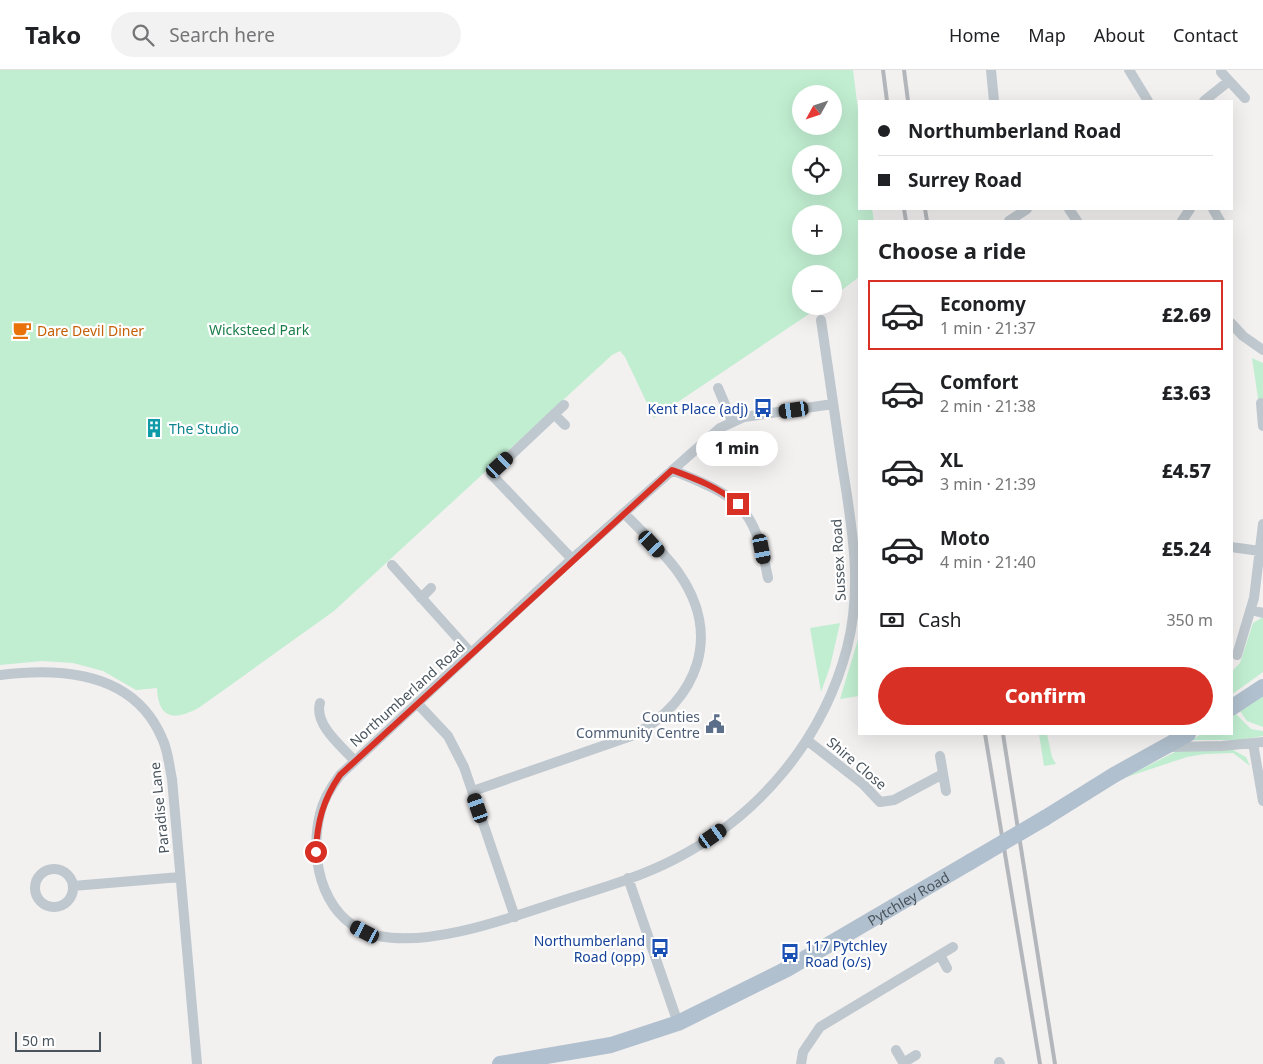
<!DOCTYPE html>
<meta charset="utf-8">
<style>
:root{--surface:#fff;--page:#f2f2f2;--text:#202124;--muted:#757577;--line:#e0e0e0;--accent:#d93025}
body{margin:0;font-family:"Noto Sans",sans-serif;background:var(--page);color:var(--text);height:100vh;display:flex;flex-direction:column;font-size:19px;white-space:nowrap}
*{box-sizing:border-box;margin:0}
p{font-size:16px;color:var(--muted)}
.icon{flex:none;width:28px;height:28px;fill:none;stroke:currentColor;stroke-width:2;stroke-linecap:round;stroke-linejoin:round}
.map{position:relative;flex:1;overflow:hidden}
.drawer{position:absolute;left:858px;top:150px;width:375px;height:515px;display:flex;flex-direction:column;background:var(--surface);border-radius:0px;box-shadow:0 5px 20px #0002}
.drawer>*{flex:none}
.hud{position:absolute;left:858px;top:30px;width:375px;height:110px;border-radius:0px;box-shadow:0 5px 20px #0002;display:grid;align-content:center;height:110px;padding:0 20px;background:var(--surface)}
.needle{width:32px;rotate:230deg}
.tools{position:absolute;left:792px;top:15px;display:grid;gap:10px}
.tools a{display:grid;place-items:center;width:50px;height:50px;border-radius:50%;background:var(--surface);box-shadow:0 5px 20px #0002;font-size:25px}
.scale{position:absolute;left:15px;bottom:12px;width:86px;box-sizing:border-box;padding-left:5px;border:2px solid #49545d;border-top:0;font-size:14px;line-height:18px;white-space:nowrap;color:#49545d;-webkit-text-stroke:4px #fff;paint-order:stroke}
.end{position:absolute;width:22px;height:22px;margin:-11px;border:6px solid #d93025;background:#fff;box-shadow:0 0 0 2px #fff}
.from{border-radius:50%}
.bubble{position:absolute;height:35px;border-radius:18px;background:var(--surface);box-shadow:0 5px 20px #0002;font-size:16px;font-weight:800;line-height:35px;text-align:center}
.car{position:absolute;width:15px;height:30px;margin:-15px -8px;border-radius:6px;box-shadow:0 0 4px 1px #0007;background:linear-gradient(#222 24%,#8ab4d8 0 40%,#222 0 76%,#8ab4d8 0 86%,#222 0)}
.hud b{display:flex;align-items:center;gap:18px;height:48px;font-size:19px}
.hud b+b{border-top:1px solid var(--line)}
.hud i{width:12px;height:12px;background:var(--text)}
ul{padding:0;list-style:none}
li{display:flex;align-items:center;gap:15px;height:70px;margin:0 10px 8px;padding:0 10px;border:2px solid transparent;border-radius:0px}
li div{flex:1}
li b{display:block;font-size:19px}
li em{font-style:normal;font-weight:800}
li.on{border-color:var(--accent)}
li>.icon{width:45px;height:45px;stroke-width:1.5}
h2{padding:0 20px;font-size:22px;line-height:60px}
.pay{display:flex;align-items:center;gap:12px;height:55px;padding:0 20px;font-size:19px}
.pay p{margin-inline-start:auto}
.cta{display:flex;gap:10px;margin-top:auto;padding:10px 20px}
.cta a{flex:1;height:58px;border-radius:30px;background:var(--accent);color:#fff;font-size:20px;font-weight:800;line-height:58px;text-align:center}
header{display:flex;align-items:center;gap:30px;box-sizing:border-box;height:70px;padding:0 25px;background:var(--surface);border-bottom:1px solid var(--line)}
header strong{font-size:24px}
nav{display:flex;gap:28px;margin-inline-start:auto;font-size:18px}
.search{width:350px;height:45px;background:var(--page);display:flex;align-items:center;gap:12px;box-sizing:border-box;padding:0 18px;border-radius:28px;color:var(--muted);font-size:19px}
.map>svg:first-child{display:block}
.green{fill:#c1eed1;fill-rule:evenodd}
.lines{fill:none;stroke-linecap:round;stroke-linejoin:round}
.street{stroke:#bfc8ce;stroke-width:10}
.primary{stroke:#b1c0ce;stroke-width:16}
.rail{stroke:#b3b6ba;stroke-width:4}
.primary-bridge{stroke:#b1c0ce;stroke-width:16}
.route{stroke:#d93025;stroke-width:6}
.labels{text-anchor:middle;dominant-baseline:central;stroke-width:4.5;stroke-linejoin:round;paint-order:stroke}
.park-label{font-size:14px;fill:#1a7e49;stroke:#fff}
.food-label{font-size:14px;fill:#c56008;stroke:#fff;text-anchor:start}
.transit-label{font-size:14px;fill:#164399;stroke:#fff;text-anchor:end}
.culture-label{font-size:14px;fill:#0d838f;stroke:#fff;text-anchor:start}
.street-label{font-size:14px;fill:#49545d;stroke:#fff}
.service-label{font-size:14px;fill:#4e5e75;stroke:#fff;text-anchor:end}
</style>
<header>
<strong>Tako</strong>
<div class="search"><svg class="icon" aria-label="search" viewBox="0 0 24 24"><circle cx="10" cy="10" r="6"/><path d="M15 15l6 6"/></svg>Search here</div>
<nav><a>Home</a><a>Map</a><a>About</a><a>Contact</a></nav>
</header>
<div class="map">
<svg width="1263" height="994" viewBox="0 0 1263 994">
<rect width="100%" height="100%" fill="#f3f0f0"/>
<path class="green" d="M0,0H853L859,48V139H872L874,151H859V207L834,226V204H801V236H821L654,348L625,287L620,281L612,285L334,541L200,637C176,651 158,650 157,618L136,620L103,601L73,593L42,591L0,595ZM801,24H834V56H801ZM801,84H834V116H801ZM801,144H834V176H801Z
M1252,288L1263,293V334L1259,335Z
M1263,547V602L1231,625V602L1240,593L1253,553Z
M840,553L830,597L821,622L810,558Z
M859,566V626L840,629Z
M1263,626V657L1247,651L1240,641Z
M1235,643L1251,659L1263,661V666L1239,670H1192L1201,664H1231V645Z
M1039,664H1047L1052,687L1056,694L1044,696Z
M1231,679L1246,687L1250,696L1233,683L1205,684L1187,687L1124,708L1177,681Z"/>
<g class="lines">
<path class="street" d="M991,0L994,31
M1129,0L1148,31
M1221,2L1245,28
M1204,31L1229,11
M1069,139L1077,151
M1213,139L1220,151
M1009,151L1027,139
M1182,151L1190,139
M821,250C828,298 835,346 842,394C852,456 863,517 847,578C823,670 759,746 675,789C635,810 587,822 543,837C498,852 427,876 379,866C325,855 308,793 320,744C323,730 331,717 340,705L572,489L720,358L744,347L833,334
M1231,253L1243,266L1263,280
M718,318L732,351
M1261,333L1263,356
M564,335L491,404L572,489
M554,344L565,355
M672,400C739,427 754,435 768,508
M1231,477L1260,481
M392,495L471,583
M421,528L431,518
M1251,540L1263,543
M1237,585L1254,528L1263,454
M0,605C62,597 134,602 162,668C168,680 169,695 172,709L197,994
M320,633C314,654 340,675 354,690
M417,633L448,666L464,697L515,847
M808,671L863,714L880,732L894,730L943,704
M1253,673L1263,731
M1171,677L1222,676L1263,672
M940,686L946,721
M473,721L634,665C698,630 723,565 678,502C663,481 642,462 624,443
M35 818a19 19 0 1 1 38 0a19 19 0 1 1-38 0Z
M628,808L678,953
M73,816L180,807
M940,885L947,898
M896,980L904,994
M999,992L1000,994
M903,993L916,985
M801,994L803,982L820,957L953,877"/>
<g class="primary">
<path d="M1231,638L1263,617"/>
<path d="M1045,748L1114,705L1188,664"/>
<path id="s1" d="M500,994L611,975L678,953L787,899L970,792"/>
</g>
<path class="rail" d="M883,0L887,31
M904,0L908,31
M904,139L906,151
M925,139L927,151
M985,664L1040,994
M1003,664L1055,994"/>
<path class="primary-bridge" d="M970,792L1045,748"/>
</g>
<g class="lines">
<path class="route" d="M316,782C317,752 323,730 340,705L672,400C696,409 718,417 738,434"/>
</g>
<defs>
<g id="cafe-bare" transform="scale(1.5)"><path d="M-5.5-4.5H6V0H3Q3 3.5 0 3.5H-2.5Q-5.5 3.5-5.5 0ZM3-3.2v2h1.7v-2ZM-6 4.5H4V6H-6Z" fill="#e8710a" stroke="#fff" stroke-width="2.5" paint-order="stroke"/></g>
<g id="bus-bare" transform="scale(1.5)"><path d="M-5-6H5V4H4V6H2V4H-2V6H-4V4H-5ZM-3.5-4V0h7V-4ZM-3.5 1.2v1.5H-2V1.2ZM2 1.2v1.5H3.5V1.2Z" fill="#1a4fb4" stroke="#fff" stroke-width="2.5" paint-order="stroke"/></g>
<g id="building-bare" transform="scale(1.5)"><path d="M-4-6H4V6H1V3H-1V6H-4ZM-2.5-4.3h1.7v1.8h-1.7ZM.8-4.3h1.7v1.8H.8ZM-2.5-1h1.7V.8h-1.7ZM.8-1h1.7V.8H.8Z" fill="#0f9aa8" stroke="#fff" stroke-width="2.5" paint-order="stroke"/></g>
<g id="civic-bare" transform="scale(1.5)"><path d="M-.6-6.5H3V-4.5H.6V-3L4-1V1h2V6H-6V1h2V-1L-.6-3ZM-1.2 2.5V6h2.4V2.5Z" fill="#5c6f8a" stroke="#fff" stroke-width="2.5" paint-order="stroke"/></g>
</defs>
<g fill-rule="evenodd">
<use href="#cafe-bare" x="22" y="260"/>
<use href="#bus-bare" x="763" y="338"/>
<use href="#building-bare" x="154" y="358"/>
<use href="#civic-bare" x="715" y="654"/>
<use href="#bus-bare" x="660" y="878"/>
<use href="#bus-bare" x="790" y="883"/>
</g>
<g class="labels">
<g class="park-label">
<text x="259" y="259">Wicksteed Park</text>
</g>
<g class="food-label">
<text x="37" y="260">Dare Devil Diner</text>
</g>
<g class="transit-label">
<text x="748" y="338">Kent Place (adj)</text>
<text x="645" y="870">Northumberland<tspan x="645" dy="16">Road (opp)</tspan></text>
<text x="805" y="875" text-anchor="start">117 Pytchley<tspan x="805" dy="16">Road (o/s)</tspan></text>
</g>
<g class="culture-label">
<text x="169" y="358">The Studio</text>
</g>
<g class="street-label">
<text transform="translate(838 490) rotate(-93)">Sussex Road</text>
<text transform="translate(407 624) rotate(-42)">Northumberland Road</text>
<text transform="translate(857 693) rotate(40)">Shire Close</text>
<text transform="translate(159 738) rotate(-96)">Paradise Lane</text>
<text stroke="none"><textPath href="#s1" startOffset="445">Pytchley Road</textPath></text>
</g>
<g class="service-label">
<text x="700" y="646">Counties<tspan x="700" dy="16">Community Centre</tspan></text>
</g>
</g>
</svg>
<div class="tools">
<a><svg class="needle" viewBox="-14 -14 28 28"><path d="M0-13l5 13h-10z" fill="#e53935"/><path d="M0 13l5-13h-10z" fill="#757577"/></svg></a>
<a><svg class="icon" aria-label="locate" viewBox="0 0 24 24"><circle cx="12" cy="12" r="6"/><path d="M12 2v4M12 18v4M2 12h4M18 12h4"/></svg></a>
<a>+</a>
<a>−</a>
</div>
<div class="scale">50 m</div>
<i class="end from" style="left:316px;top:782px"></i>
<i class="end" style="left:738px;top:434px"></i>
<div class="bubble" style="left:696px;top:361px;width:82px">1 min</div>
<i class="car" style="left:794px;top:340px;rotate:262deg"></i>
<i class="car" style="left:500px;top:395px;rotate:47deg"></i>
<i class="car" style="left:652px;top:474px;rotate:137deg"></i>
<i class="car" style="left:762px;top:479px;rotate:169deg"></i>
<i class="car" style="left:478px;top:738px;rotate:341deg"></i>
<i class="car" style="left:713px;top:766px;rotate:55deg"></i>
<i class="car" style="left:365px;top:862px;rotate:297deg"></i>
<div class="hud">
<b><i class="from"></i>Northumberland Road</b>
<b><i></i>Surrey Road</b>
</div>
<section class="drawer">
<h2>Choose a ride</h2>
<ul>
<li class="on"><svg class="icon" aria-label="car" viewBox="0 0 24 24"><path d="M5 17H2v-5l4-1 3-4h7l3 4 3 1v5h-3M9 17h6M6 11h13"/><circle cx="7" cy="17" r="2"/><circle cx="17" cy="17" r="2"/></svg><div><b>Economy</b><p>1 min · 21:37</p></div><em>£2.69</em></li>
<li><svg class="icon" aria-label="car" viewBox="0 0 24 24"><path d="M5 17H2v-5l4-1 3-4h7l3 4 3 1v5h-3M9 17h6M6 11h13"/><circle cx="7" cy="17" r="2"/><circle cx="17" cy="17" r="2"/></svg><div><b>Comfort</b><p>2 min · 21:38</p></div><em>£3.63</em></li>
<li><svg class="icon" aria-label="car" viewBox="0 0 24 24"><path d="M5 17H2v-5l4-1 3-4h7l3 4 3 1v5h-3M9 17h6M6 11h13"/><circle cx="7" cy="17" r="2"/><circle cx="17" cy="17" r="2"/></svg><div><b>XL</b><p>3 min · 21:39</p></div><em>£4.57</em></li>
<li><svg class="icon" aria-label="car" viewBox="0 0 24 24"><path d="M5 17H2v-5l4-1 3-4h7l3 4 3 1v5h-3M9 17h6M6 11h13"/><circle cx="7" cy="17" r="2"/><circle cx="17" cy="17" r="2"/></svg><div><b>Moto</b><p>4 min · 21:40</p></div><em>£5.24</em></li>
</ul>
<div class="pay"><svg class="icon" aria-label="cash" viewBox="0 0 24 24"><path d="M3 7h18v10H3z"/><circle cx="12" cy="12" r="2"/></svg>Cash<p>350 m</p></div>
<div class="cta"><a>Confirm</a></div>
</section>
</div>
